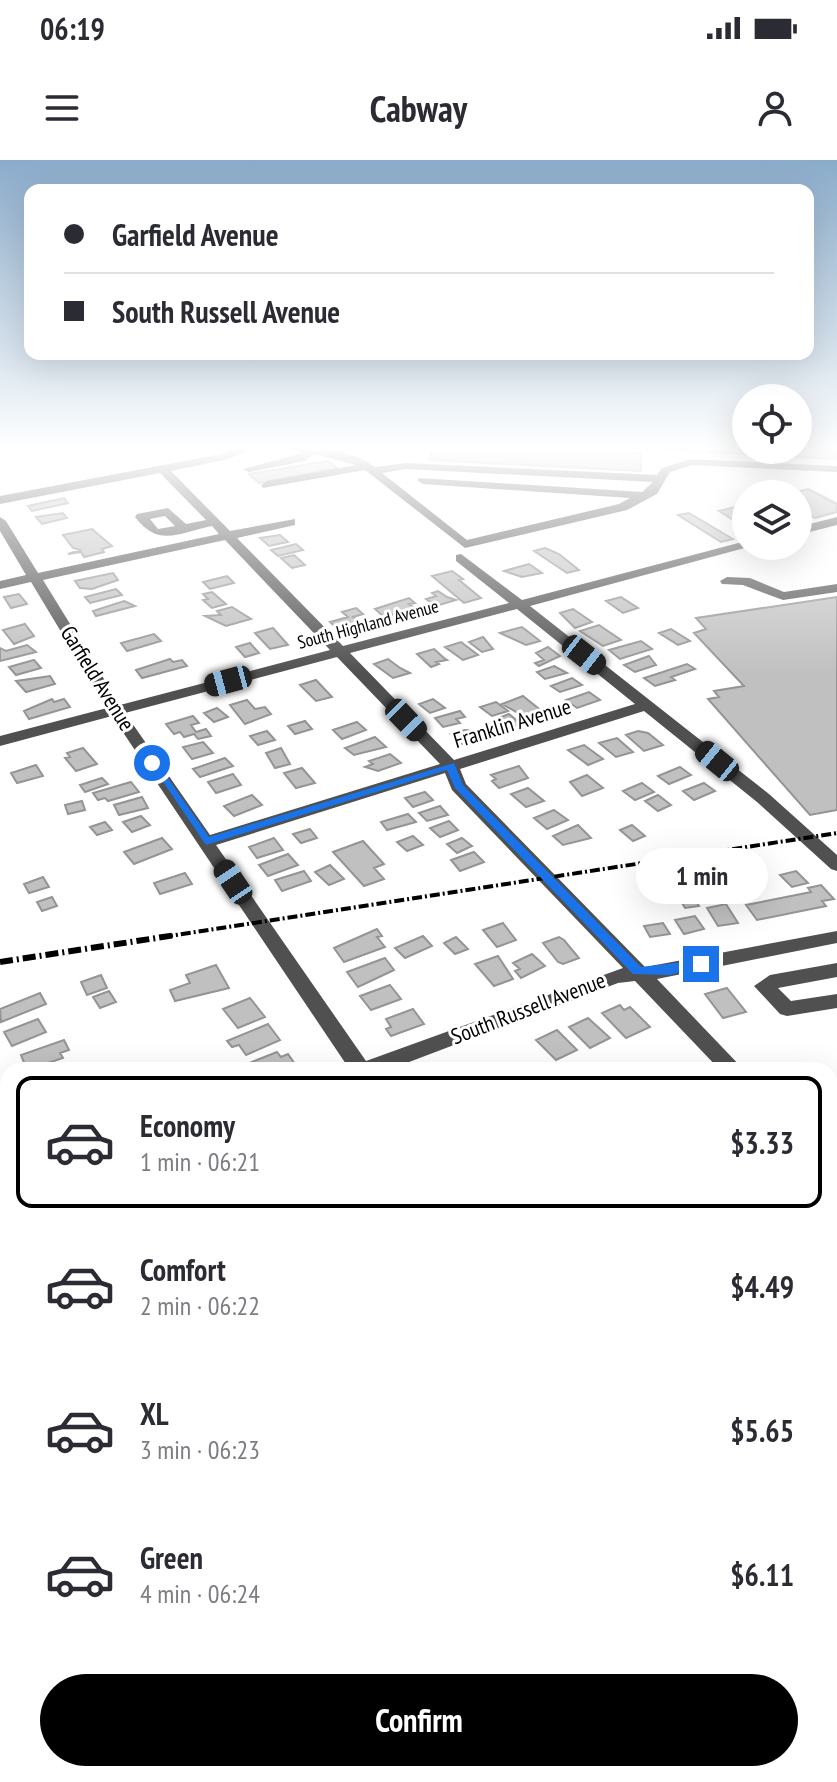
<!DOCTYPE html>
<meta charset="utf-8">
<style>
:root{--surface:#fff;--page:#f2f2f3;--text:#2b2b33;--muted:#7c7c81;--line:#e1e1e2;--accent:#000}
body{margin:0;font-family:"PT Sans Narrow",sans-serif;background:var(--page);color:var(--text);height:100vh;display:flex;flex-direction:column;font-size:30px;white-space:nowrap}
*{box-sizing:border-box;margin:0}
p{font-size:26px;color:var(--muted)}
.icon{flex:none;width:44px;height:44px;fill:none;stroke:currentColor;stroke-width:2;stroke-linecap:round;stroke-linejoin:round}
.map{position:relative;flex:1;overflow:hidden}
.panel{position:absolute;left:0px;top:902px;width:838px;height:720px;display:flex;flex-direction:column;background:var(--surface);border-radius:24px 24px 0 0;box-shadow:0 8px 32px #0002}
.panel>*{flex:none}
.hud{position:absolute;left:24px;top:24px;width:790px;height:176px;border-radius:16px;box-shadow:0 8px 32px #0002;display:grid;align-content:center;height:176px;padding:0 40px;background:var(--surface)}
.buttons{position:absolute;left:732px;top:224px;display:grid;gap:16px}
.buttons a{display:grid;place-items:center;width:80px;height:80px;border-radius:50%;background:var(--surface);box-shadow:0 8px 32px #0002;font-size:40px}
.end{position:absolute;width:36px;height:36px;margin:-18px;border:10px solid #1a73e8;background:#fff;box-shadow:0 0 0 4px #fff}
.from{border-radius:50%}
.bubble{position:absolute;height:56px;border-radius:28px;background:var(--surface);box-shadow:0 8px 32px #0002;font-size:26px;font-weight:600;line-height:56px;text-align:center}
.car{position:absolute;width:24px;height:48px;margin:-24px -12px;border-radius:10px;box-shadow:0 0 6px 2px #0007;background:linear-gradient(#222 24%,#8ab4d8 0 40%,#222 0 76%,#8ab4d8 0 86%,#222 0)}
.hud b{display:flex;align-items:center;gap:28px;height:76px;font-size:30px}
.hud b+b{border-top:2px solid var(--line)}
.hud i{width:20px;height:20px;background:var(--text)}
ul{padding:14px 0 0;list-style:none}
li{display:flex;align-items:center;gap:24px;height:132px;margin:0 16px 12px;padding:0 24px;border:4px solid transparent;border-radius:16px}
li div{flex:1}
li b{display:block;font-size:30px}
li em{font-style:normal;font-weight:600}
li.current{border-color:var(--accent)}
li>.icon{width:72px;height:72px;stroke-width:1.5}
.action{display:flex;gap:16px;margin-top:auto;padding:16px 40px}
.action a{flex:1;height:92px;border-radius:48px;background:var(--accent);color:#fff;font-size:32px;font-weight:600;line-height:92px;text-align:center}
.status{display:flex;justify-content:space-between;align-items:center;height:56px;padding:0 40px;background:var(--surface);direction:ltr}
.status svg{height:22px;fill:currentColor}
header{display:flex;justify-content:space-between;align-items:center;height:104px;padding:0 40px;background:var(--surface);font-size:36px;font-weight:600}
.map>svg:first-child{display:block}
.building{fill:#c0c0c0;stroke:#949494;stroke-width:2}
.lines{fill:none;stroke-linecap:round;stroke-linejoin:round}
.minor{fill:#505050;fill-rule:evenodd}
.rail-far1{stroke:#000;stroke-width:4;stroke-dasharray:10 3 2 3;stroke-linecap:butt}
.rail{stroke:#000;stroke-width:6;stroke-dasharray:13 4 2 4;stroke-linecap:butt}
.route{fill:#1a73e8}
.labels{text-anchor:middle;dominant-baseline:central;stroke-width:6;stroke-linejoin:round;paint-order:stroke}
.far-street-label{font-size:18px;fill:#000;stroke:#fff}
.street-label{font-size:22px;fill:#000;stroke:#fff}
</style>
<div class="status"><b>06:19</b><svg viewBox="0 0 49 12"><path d="M0 12V9h3v3zM5 12V6h3v6zM10 12V3h3v9zM15 12V0h3v12zM26 1h20v11H26zM47 4h2v5h-2z"/></svg></div>
<header><svg class="icon" aria-label="menu" viewBox="0 0 24 24"><path d="M4 6h16M4 12h16M4 18h16"/></svg>Cabway<svg class="icon" aria-label="person" viewBox="0 0 24 24"><circle cx="12" cy="8" r="4"/><path d="M4 21q1-7 8-7t8 7"/></svg></header>
<div class="map">
<svg width="837" height="1622" viewBox="0 0 837 1622">
<rect width="100%" height="100%" fill="#fff"/>
<path class="building" d="M433,287L641,293V311L429,300Z
M608,287H746V290L837,287V299Z
M328,301L337,308L259,323L249,314Z
M808,329L837,344V352L815,358L798,350L803,347L798,345V334H789Z
M64,338L68,343L32,351L28,346Z
M735,347L746,354V368L719,351Z
M63,353L67,358L42,364L36,357Z
M689,353L733,379L721,382L678,355Z
M92,369L112,386L102,389L104,392L84,397L81,392L68,394L80,390L73,388L63,375Z
M280,375L288,382L269,386L260,378Z
M296,384L303,390L278,396L271,390Z
M545,388L559,394L579,410L567,413L534,391Z
M294,395L305,405L292,408L281,398Z
M529,404L542,413L522,417L504,411Z
M452,411L463,419L459,420L481,438L464,443L432,416Z
M113,413L118,420L92,429L80,428L75,421Z
M227,416L234,423L210,429L203,422Z
M116,429L122,435L90,443L85,437Z
M438,431L447,437L456,440L436,446L426,439L436,436L432,433Z
M212,432L226,444L212,448L203,440L208,439L203,434Z
M19,434L27,444L11,448L4,437Z
M621,437L638,448L623,453L606,441Z
M837,437V650L810,655L708,539L719,537L714,531L744,526L694,473L706,469L696,458Z
M409,438L415,443L409,444L413,447L406,451L384,457L375,449Z
M124,441L135,446L96,456L93,451Z
M232,447L251,459L226,466L205,456L221,455L217,451Z
M356,448L363,454L353,457L364,466L341,472L330,462L348,457L342,452Z
M573,449L592,462L575,468L560,453Z
M25,464L34,476L14,484L3,470Z
M599,465L621,480L603,486L580,471Z
M522,467L540,481L526,485L500,473Z
M273,468L288,485L270,489L255,473Z
M671,469L690,481L678,485L659,473Z
M154,474L161,481L127,491L121,483Z
M483,477L493,489L482,492L469,482Z
M641,481L652,489L620,499L609,490Z
M461,482L478,495L463,500L445,487Z
M250,483L259,493L245,497L236,487Z
M27,485L36,492L0,501V488L6,491Z
M548,487L560,496L539,506L535,503L544,500L536,493Z
M434,489L444,498L447,500L436,502L439,504L431,507L417,494Z
M649,496L656,505L635,512L624,505Z
M170,499L173,502L182,500L187,506L142,518L136,510Z
M388,499L400,508L410,513L393,518L374,504Z
M34,500L41,508L16,515L9,507Z
M687,504L695,509L671,517L675,520L655,526L644,518Z
M554,506L567,513L545,519L537,512Z
M50,516L55,524L26,532L16,521Z
M572,518L582,525L560,532L551,526Z
M316,520L332,537L316,541L300,525Z
M589,532L600,540L577,548L566,540Z
M523,536L548,556L532,561L502,544Z
M52,539L54,542L64,539L70,547L29,559L24,551Z
M433,539L445,548L430,553L419,544Z
M247,540L255,549L265,547L271,554L245,564L230,545Z
M496,542L508,551L492,556L480,547Z
M217,548L228,557L214,562L204,553Z
M460,551L465,557L456,559L460,563L443,567L435,558Z
M509,554L521,564L508,569L496,559Z
M193,556L199,563L191,565L196,572L206,569L211,576L198,579L194,574L184,577L180,572L174,574L166,564Z
M305,561L312,569L295,574L288,566Z
M357,562L366,570L342,579L333,570Z
M465,570L473,571L482,578L462,584L451,574Z
M267,571L275,580L258,585L250,576Z
M638,571L648,573L663,585L644,591L626,575Z
M375,577L386,587L354,595L345,588Z
M617,578L633,592L616,597L599,583Z
M203,582L213,593L192,599L183,587Z
M584,585L603,599L588,605L568,590Z
M83,588L97,604L76,611L65,598L70,597L67,593Z
M281,588L290,604L275,608L266,593Z
M390,594L401,603L378,611L365,607L373,604L369,601Z
M225,598L233,606L200,617L193,609Z
M36,605L43,616L17,623L11,613Z
M519,606L528,618L499,628L492,621L496,619L491,615Z
M680,607L691,615L669,624L658,616Z
M302,608L315,623L296,628L284,613Z
M233,614L241,625L216,633L208,622Z
M587,615L603,628L582,636L570,622Z
M102,618L108,624L85,632L80,625Z
M131,622L139,632L108,641L105,638L98,640L93,633Z
M642,623L654,632L635,640L623,631Z
M704,623L715,631L694,640L683,631Z
M528,628L544,641L526,647L511,634Z
M425,632L433,640L413,647L405,638Z
M252,635L262,645L234,656L224,646Z
M658,635L671,645L658,651L645,641Z
M142,637L148,648L119,655L114,645Z
M82,641L85,650L68,654L65,645Z
M440,646L448,655L427,661L419,653Z
M554,650L568,660L547,669L534,658Z
M408,654L416,662L387,670L381,662Z
M141,656L150,665L132,672L123,662Z
M449,661L458,670L440,677L430,668Z
M105,662L112,670L97,675L90,667Z
M578,665L591,678L563,685L553,676Z
M632,665L645,676L633,681L620,670Z
M310,669L317,678L301,683L293,674Z
M413,676L423,685L407,691L397,682Z
M162,678L172,689L134,704L124,692Z
M274,678L283,690L257,698L249,687Z
M462,678L472,686L457,693L447,684Z
M363,681L384,704L374,708L384,719L364,726L333,692Z
M474,692L484,702L460,711L451,700Z
M288,694L298,705L268,716L259,705Z
M330,705L344,719L329,725L315,712Z
M304,711L311,721L282,731L275,720Z
M796,711L808,723L792,727L780,715Z
M185,713L192,724L160,734L154,723Z
M43,717L49,727L29,733L24,724Z
M821,725L834,739L822,741L826,746L757,760L746,745L811,732L808,728Z
M691,734L699,746L685,748L678,736Z
M52,737L57,746L42,751L37,742Z
M726,744L738,763L718,766L707,748Z
M695,756L704,769L684,774L675,760Z
M503,763L516,780L497,787L483,770Z
M663,763L670,774L650,777L644,766Z
M377,769L382,776L377,777L385,787L344,802L334,788Z
M423,776L432,786L405,798L395,788Z
M456,777L468,789L455,794L444,783Z
M559,777L564,780L579,798L563,804L558,802L543,783Z
M532,794L545,806L521,818L515,811L520,809L513,803Z
M498,796L513,819L494,826L475,804Z
M385,798L394,810L358,827L347,812Z
M216,805L229,828L175,841L170,830L190,823L186,815Z
M101,815L107,828L87,835L81,822Z
M390,825L401,839L371,850L360,836Z
M727,828L746,852L723,858L705,834Z
M109,831L116,842L100,848L93,837Z
M40,833L46,844L1,862L0,849Z
M250,838L265,857L238,868L223,849Z
M620,845L624,850L630,847L650,867L626,878L602,853Z
M413,849L424,864L391,876L386,869L391,867L386,859Z
M588,858L610,878L590,888L569,867Z
M38,859L46,872L12,886L4,872Z
M268,864L280,880L246,895L239,885L232,887L227,881Z
M557,870L577,890L556,900L536,880Z
M64,880L69,890L60,893L63,898L27,910L21,895Z
M277,892L281,897L288,894L295,904L280,910H245L242,906Z
M834,1298L837,1328L830,1332V1301Z
M8,1307V1340L0,1344V1311Z
M8,1387V1468L0,1472V1391Z
M837,1395V1467L833,1469L830,1465V1400Z
M97,1614H120L123,1622H83Z
M697,1614H735L741,1622H694L692,1618Z"/>
<g class="lines">
<path class="minor" d="M240,287H257L228,299L171,311L230,371L295,359V365L237,378L343,486L509,443L456,401V395L461,394L522,440L746,381V386H752L530,446L769,634L837,695V711L831,709L757,642L644,551L460,609L466,624L645,807L837,771V783L657,819L744,910H720L635,821L618,823L388,910H350L112,556L0,586V576L107,548L31,422L0,429V421L26,415L0,371V357L6,361L38,413L219,374L212,366C178,373 159,388 135,357L137,354L168,348L186,364L206,360L160,313L0,344V336L221,294ZM165,356L175,366L158,369L150,359ZM225,380L330,490L120,545L43,420ZM517,449L635,544L454,600L350,493ZM337,497L440,604L210,675L125,553ZM445,613L452,630L623,808L366,901L216,685Z
M278,287C310,287 349,287 375,307L406,303L657,315L662,308L691,299L837,306V312L692,305L670,312L657,334L627,350L465,388L365,310L263,328L261,325L267,321L356,305L315,294L305,301L249,312L243,309L303,293ZM406,309L653,322L642,332L419,318L417,320L423,324L630,338L619,344L467,380L382,313Z
M837,357V365L798,375V367Z
M727,417L750,418L784,432L837,424V432L783,440L743,425L722,424L720,421Z
M837,803V817L778,828L791,841L837,834V848L787,856L780,854L754,826L770,815Z
M0,995L8,997V1034L0,1032Z
M830,1001L837,1003V1026L830,1024Z
M8,1039V1059L0,1062V1042Z
M837,1079V1100L830,1102V1081Z
M830,1196L837,1199V1229L830,1227Z
M8,1501V1534L0,1537V1504Z
M830,1579L837,1582V1622L823,1614H830Z
M213,1614H247L250,1622H216Z"/>
<path class="rail-far1" d="M163,777L837,673"/>
<path class="rail" d="M0,802L176,775"/>
</g>
<linearGradient id="sky" x2="0" y2="1"><stop stop-color="#8aabca"/><stop offset="0.56" stop-color="#fff"/><stop offset="1" stop-color="#fff" stop-opacity="0"/></linearGradient>
<rect width="837" height="514" fill="url(#sky)"/>
<path class="route" d="M149,601H156L209,677L454,603L463,625L641,807L701,800L707,804L670,815L633,814L455,628L447,610L206,685Z"/>
<g class="labels">
<g class="far-street-label">
<text transform="translate(368 464) rotate(-15)">South Highland Avenue</text>
</g>
<g class="street-label">
<text transform="translate(98 518) rotate(58)">Garfield Avenue</text>
<text transform="translate(512 563) rotate(-17)">Franklin Avenue</text>
<text transform="translate(528 848) rotate(-21)">South Russell Avenue</text>
</g>
</g>
</svg>
<div class="buttons">
<a><svg class="icon" aria-label="locate" viewBox="0 0 24 24"><circle cx="12" cy="12" r="6"/><path d="M12 2v4M12 18v4M2 12h4M18 12h4"/></svg></a>
<a><svg class="icon" aria-label="layers" viewBox="0 0 24 24"><path d="M12 4l9 5-9 5-9-5zM3 14l9 5 9-5"/></svg></a>
</div>
<i class="end from" style="left:152px;top:603px"></i>
<i class="end" style="left:701px;top:804px"></i>
<div class="bubble" style="left:636px;top:688px;width:132px">1 min</div>
<i class="car" style="left:584px;top:495px;rotate:128deg"></i>
<i class="car" style="left:228px;top:521px;rotate:255deg"></i>
<i class="car" style="left:406px;top:560px;rotate:136deg"></i>
<i class="car" style="left:717px;top:601px;rotate:309deg"></i>
<i class="car" style="left:233px;top:722px;rotate:326deg"></i>
<div class="hud">
<b><i class="from"></i>Garfield Avenue</b>
<b><i></i>South Russell Avenue</b>
</div>
<section class="panel">
<ul>
<li class="current"><svg class="icon" aria-label="car" viewBox="0 0 24 24"><path d="M5 17H2v-5l4-1 3-4h7l3 4 3 1v5h-3M9 17h6M6 11h13"/><circle cx="7" cy="17" r="2"/><circle cx="17" cy="17" r="2"/></svg><div><b>Economy</b><p>1 min · 06:21</p></div><em>$3.33</em></li>
<li><svg class="icon" aria-label="car" viewBox="0 0 24 24"><path d="M5 17H2v-5l4-1 3-4h7l3 4 3 1v5h-3M9 17h6M6 11h13"/><circle cx="7" cy="17" r="2"/><circle cx="17" cy="17" r="2"/></svg><div><b>Comfort</b><p>2 min · 06:22</p></div><em>$4.49</em></li>
<li><svg class="icon" aria-label="car" viewBox="0 0 24 24"><path d="M5 17H2v-5l4-1 3-4h7l3 4 3 1v5h-3M9 17h6M6 11h13"/><circle cx="7" cy="17" r="2"/><circle cx="17" cy="17" r="2"/></svg><div><b>XL</b><p>3 min · 06:23</p></div><em>$5.65</em></li>
<li><svg class="icon" aria-label="car" viewBox="0 0 24 24"><path d="M5 17H2v-5l4-1 3-4h7l3 4 3 1v5h-3M9 17h6M6 11h13"/><circle cx="7" cy="17" r="2"/><circle cx="17" cy="17" r="2"/></svg><div><b>Green</b><p>4 min · 06:24</p></div><em>$6.11</em></li>
</ul>
<div class="action"><a>Confirm</a></div>
</section>
</div>
